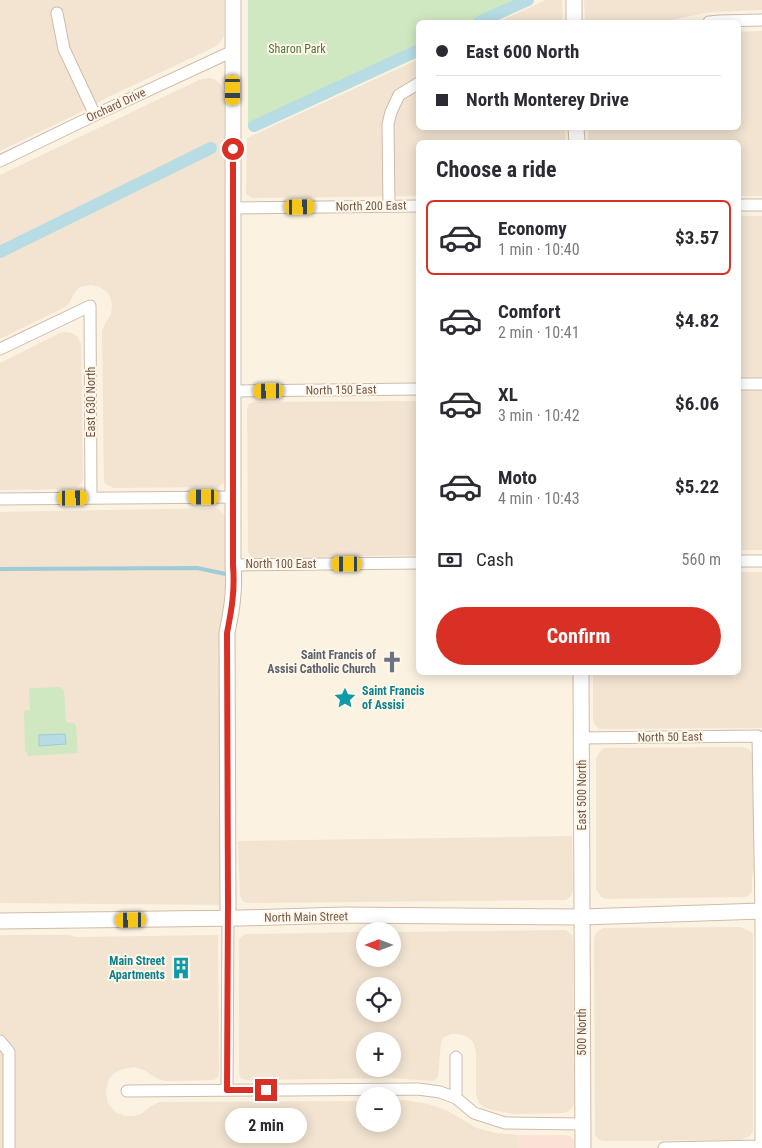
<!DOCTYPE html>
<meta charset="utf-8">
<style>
:root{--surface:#fff;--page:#f2f2f3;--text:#2b2b33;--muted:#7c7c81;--line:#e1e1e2;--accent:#d93025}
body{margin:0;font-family:"Roboto Condensed",sans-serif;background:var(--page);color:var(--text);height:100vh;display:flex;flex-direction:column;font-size:19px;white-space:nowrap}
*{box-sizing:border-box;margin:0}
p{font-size:16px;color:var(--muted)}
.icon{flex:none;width:28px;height:28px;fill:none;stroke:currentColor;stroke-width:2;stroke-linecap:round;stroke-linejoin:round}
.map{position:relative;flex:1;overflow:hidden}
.side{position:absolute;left:416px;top:140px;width:325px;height:535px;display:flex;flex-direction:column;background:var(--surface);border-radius:8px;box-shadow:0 2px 12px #0003}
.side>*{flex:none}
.hud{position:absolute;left:416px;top:20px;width:325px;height:110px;border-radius:8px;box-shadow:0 2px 12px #0003;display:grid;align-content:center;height:110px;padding:0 20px;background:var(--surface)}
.needle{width:32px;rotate:270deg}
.fabs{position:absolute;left:356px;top:922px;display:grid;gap:10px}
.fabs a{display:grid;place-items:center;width:45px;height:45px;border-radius:50%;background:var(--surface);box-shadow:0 2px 12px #0003;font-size:25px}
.end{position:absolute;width:22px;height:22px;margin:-11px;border:6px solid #d93025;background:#fff;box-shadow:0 0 0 2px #fff}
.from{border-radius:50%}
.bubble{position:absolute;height:35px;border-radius:18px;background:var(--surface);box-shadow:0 2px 12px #0003;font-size:16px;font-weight:700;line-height:35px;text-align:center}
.car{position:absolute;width:15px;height:30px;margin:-15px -8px;border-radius:6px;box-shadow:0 0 4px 1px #0007;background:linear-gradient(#f5c518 24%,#345 0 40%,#f5c518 0 76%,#345 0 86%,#f5c518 0)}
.hud b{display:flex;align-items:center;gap:18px;height:48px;font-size:19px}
.hud b+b{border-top:1px solid var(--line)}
.hud i{width:12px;height:12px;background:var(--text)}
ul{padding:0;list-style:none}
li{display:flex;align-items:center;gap:15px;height:75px;margin:0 10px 8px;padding:0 10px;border:2px solid transparent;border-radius:8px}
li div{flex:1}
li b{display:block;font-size:19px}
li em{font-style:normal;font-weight:700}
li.selected{border-color:var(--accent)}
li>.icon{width:45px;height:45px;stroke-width:1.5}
h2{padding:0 20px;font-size:22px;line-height:60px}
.pay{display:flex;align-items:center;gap:12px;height:55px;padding:0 20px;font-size:19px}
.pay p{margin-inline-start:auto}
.cta{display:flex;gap:10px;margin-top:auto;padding:10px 20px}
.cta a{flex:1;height:58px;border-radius:30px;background:var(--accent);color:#fff;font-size:20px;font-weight:700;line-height:58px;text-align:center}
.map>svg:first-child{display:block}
.residential{fill:#f2e4d1;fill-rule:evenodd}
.commercial{fill:#fbe2d6}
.green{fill:#d0e8c1}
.water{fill:#b7dce4;stroke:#9ecbd5}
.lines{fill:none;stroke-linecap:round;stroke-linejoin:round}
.stream{stroke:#9ecbd5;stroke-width:4}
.canal{stroke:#b7dce4;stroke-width:12}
.street-casing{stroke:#cebcac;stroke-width:13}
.secondary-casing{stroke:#d1bba9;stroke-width:17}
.street{stroke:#fff;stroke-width:11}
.secondary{stroke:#fff;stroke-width:15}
.route{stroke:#d93025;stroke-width:6}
.labels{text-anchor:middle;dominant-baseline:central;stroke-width:4;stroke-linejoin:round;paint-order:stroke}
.park-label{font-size:12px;fill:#517842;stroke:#fef6e8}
.street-label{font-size:12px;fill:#725849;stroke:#fef6e8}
.worship-label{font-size:12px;font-weight:bold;fill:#5b616d;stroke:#fef6e8;text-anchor:end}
.culture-label{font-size:12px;font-weight:bold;fill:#0d838f;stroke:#fef6e8;text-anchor:start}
</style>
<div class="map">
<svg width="762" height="1148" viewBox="0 0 762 1148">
<rect width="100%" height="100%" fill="#fbf2e2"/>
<path class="residential" d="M0,0H224V36L221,41L215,47L108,97L77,114L0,151Z
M546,0H562L563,22H498Z
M584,0H762V10L709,12L663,22H585Z
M762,31V196H739V142H588V128H739V32Z
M419,59V128H565V142H419V196L252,198L246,194L247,138Z
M210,78L216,80L221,85L224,92L226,476L224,482L219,487L114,488L105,484L104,481L102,331L104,326L111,314L112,304L110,296L106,291L99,287L91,285L80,287L75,292L69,303L65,307L0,339V175L201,79Z
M739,216H762V550H739Z
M66,332L72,333L78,337L81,344L83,478L82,483L77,487L70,489L0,490V363L60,333Z
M419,401V555L258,558L251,557L248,552L247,409L249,404L254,402Z
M216,508L223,513L225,518L226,579L219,645V905L0,903V512Z
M739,572H762V728L599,729L595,725L593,721V673L739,672Z
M743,747L750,750L753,756L754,867L752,877V891L749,895L746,897L606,899L601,897L596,889V759L598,755L602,749L606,748Z
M572,836L573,890L571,896L566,900L246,903L242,900L240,895L238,841Z
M741,927L751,932L753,935V1131L750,1136L741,1140L606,1141L599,1140L595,1135V1126L594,939L596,933L603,928Z
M566,930L572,935L573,940L574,1103L572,1108L569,1111L563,1113L514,1114L491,1110L484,1107L479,1103L476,1094V1054L475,1047L473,1042L466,1036L457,1034H451L444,1037L441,1042L438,1076L436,1079L432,1081L391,1078L248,1080L241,1079L239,1072V939L242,936L247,934L365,932V959H392L393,932ZM365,986H392V1014H365ZM365,1041H392V1069H365Z
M0,935H69L76,937L218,935L219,1074L218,1078L213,1080L164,1081L158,1079L144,1070L134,1067L123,1069L113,1074L108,1081L106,1093L108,1103L115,1112L125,1116H134L141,1114L151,1106L160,1102L365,1101V1124H392L393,1101L404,1100L428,1104L446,1110L477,1128L496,1133L518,1135L519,1148H0Z"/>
<path class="commercial" d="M518,1135H565L570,1136L574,1141V1148H519Z"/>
<path class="green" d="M248,0H519L470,22H419V46L248,125Z
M60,687L64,691L66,722L73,723L76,725L78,753L28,756L27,752H25L24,711L30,710L29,688H35Z"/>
<path class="water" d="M65,734L66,744L39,746V735Z"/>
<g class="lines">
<path class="stream" d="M0,569L197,568L226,574"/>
<path class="canal" d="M479,22L528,0
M254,126L419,50
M0,252L211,148"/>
<g class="street-casing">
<path id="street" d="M57,13L64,49L95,115
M709,22L720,21L762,20
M0,161L95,115L233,51
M739,205H762
M389,206L388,124L391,112L399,95L419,83
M233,208L419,206
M0,349L90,306L91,498
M739,384H762
M234,391L419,389
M0,499L234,497
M739,561H762
M233,565L419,563
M581,738L758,736L761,911V1146
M0,1041L9,1052V1148
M456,1057V1098
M227,1090L228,918
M127,1091L418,1089L440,1092L456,1098L474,1113L505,1123L582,1124
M664,1148L762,1146"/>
</g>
<g class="secondary-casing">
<path id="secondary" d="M574,0V22
M576,128L577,142
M581,672L583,1148
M228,918L227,633C232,608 235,590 233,565V0
M0,921L242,918L344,915L582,917L762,911"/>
</g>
<use href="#street" class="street"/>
<use href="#secondary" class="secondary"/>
</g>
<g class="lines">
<path class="route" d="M233,149V565C235,590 232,608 227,633L228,903L227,1090H266"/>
</g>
<defs>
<g id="church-bare" transform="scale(1.725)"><path d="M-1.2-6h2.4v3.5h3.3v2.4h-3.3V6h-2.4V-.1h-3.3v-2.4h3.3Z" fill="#6b7280" stroke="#fef6e8" stroke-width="2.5" paint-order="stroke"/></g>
<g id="sight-bare" transform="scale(1.725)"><path d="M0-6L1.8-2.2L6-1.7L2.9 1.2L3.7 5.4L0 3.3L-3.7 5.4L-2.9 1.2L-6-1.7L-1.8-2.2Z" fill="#0f9aa8" stroke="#fef6e8" stroke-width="2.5" paint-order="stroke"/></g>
<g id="building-bare" transform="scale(1.725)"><path d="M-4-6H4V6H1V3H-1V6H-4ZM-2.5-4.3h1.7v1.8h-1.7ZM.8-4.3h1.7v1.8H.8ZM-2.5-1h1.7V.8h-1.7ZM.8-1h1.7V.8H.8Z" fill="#0f9aa8" stroke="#fef6e8" stroke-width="2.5" paint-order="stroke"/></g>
</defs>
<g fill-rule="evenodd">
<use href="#church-bare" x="392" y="662"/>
<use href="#sight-bare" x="345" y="698"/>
<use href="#building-bare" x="181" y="968"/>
</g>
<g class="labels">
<g class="park-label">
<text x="297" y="49">Sharon Park</text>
</g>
<g class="street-label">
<text transform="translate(116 105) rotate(-25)">Orchard Drive</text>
<text transform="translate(371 206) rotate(-1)">North 200 East</text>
<text transform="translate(341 390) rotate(-1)">North 150 East</text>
<text transform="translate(91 402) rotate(-90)">East 630 North</text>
<text x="281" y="564">North 100 East</text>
<text transform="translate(670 737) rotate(-1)">North 50 East</text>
<text transform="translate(582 795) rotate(-90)">East 500 North</text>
<text transform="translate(306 917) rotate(-1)">North Main Street</text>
<text transform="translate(582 1032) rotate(-90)">500 North</text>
</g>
<g class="worship-label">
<text x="376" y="655">Saint Francis of<tspan x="376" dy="14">Assisi Catholic Church</tspan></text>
</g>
<g class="culture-label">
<text x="362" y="691">Saint Francis<tspan x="362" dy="14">of Assisi</tspan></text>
<text x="165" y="961" text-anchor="end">Main Street<tspan x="165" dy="14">Apartments</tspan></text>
</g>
</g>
</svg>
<div class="fabs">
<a><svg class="needle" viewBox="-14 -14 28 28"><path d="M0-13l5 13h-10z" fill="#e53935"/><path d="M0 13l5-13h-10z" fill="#7c7c81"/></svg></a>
<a><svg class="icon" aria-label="locate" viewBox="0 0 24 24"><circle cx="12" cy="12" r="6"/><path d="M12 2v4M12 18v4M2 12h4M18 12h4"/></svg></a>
<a>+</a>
<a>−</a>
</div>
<i class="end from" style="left:233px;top:149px"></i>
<i class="end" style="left:266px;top:1090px"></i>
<div class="bubble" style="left:225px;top:1108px;width:82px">2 min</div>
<i class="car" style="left:233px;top:90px;rotate:180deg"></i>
<i class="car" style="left:300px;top:207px;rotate:89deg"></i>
<i class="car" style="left:269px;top:391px;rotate:269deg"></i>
<i class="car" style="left:204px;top:497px;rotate:270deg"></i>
<i class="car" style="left:73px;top:498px;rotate:89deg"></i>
<i class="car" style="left:347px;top:564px;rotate:270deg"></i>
<i class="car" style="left:131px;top:920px;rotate:269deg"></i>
<div class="hud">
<b><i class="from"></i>East 600 North</b>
<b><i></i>North Monterey Drive</b>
</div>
<section class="side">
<h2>Choose a ride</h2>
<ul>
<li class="selected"><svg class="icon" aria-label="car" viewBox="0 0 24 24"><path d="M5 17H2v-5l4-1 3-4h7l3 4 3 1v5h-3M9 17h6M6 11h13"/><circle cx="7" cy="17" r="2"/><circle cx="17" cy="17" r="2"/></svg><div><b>Economy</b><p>1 min · 10:40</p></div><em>$3.57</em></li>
<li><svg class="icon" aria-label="car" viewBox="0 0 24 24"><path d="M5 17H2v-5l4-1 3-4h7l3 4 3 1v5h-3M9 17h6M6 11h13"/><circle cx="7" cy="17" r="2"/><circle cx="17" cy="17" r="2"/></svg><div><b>Comfort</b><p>2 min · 10:41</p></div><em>$4.82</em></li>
<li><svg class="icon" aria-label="car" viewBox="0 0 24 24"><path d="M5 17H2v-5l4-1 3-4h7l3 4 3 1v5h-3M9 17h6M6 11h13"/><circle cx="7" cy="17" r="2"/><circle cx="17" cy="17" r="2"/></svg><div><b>XL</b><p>3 min · 10:42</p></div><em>$6.06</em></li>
<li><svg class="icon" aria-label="car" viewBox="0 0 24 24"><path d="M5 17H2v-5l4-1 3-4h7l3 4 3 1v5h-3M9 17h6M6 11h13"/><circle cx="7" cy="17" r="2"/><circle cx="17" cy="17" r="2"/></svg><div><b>Moto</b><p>4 min · 10:43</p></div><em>$5.22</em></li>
</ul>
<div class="pay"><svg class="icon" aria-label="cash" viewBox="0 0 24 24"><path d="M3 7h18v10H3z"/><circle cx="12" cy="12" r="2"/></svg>Cash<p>560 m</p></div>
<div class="cta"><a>Confirm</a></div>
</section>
</div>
